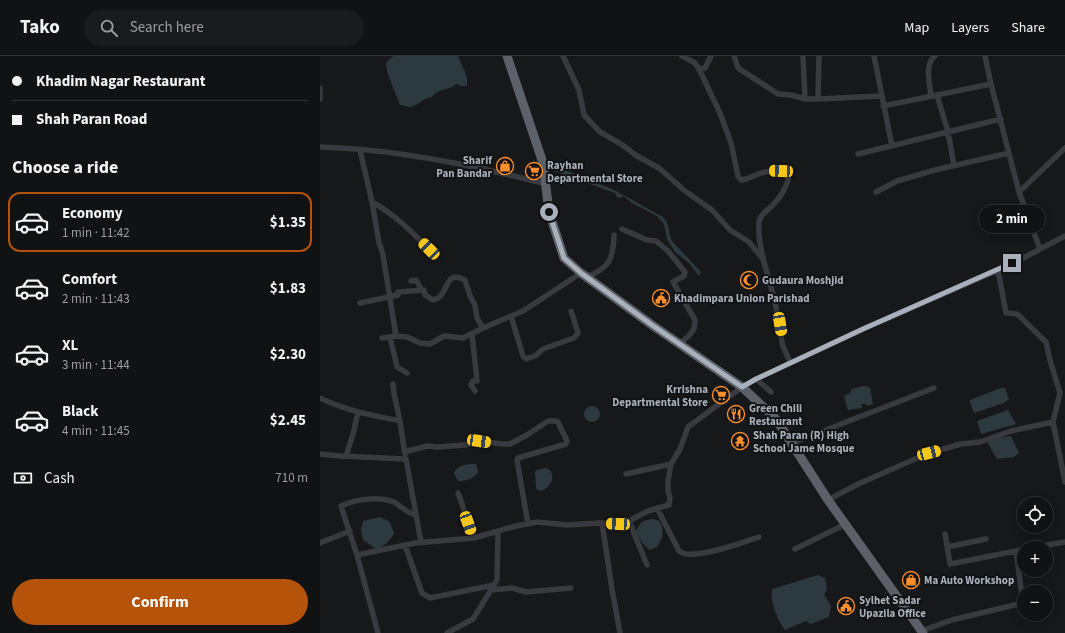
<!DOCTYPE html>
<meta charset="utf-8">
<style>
:root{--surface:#111214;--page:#1a1b1d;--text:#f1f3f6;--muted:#9c9ea0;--line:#303234;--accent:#b45309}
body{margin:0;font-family:"Source Sans 3",sans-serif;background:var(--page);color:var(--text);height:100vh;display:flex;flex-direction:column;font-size:15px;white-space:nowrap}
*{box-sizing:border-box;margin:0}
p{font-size:13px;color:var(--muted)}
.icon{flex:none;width:22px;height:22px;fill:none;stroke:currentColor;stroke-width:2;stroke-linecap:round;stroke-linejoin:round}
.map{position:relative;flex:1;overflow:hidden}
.panel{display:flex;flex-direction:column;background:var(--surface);width:320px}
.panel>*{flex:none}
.hud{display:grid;align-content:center;height:88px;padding:0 12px;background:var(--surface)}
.fabs{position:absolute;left:697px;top:441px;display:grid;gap:8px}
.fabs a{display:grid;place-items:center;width:36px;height:36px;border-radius:50%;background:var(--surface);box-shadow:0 2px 10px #0003,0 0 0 1px var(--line);font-size:20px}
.end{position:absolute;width:18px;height:18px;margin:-9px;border:5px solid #a8b1bb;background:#111;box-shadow:0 0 0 2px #111}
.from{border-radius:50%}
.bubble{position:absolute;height:28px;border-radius:14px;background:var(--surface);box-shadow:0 2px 10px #0003,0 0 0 1px var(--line);font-size:13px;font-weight:700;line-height:28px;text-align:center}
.car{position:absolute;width:12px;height:24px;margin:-12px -6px;border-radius:5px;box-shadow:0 0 3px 1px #0007;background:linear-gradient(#f5c518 24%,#345 0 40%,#f5c518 0 76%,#345 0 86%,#f5c518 0)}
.hud b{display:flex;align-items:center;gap:14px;height:38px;font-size:15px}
.hud b+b{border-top:1px solid var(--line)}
.hud i{width:10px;height:10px;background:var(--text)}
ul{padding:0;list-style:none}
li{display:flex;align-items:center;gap:12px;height:60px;margin:0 8px 6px;padding:0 4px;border:2px solid transparent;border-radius:12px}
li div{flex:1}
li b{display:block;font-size:15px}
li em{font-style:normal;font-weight:700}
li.active{border-color:var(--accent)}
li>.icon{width:36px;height:36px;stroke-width:1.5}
h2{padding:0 12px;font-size:18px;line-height:48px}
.pay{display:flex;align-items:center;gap:10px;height:44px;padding:0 12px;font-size:15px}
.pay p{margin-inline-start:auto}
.button{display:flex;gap:8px;margin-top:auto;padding:8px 12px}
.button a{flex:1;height:46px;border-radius:24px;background:var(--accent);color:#fff;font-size:16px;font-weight:700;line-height:46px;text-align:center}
header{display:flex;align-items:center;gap:24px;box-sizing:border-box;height:56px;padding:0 20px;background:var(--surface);border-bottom:1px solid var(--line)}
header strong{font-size:19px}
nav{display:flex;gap:22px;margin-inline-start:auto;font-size:14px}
.search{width:280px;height:36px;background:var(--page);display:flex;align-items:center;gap:10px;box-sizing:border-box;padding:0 14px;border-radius:22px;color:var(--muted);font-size:15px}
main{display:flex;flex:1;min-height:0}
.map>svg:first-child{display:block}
.water{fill:#2c3a3f}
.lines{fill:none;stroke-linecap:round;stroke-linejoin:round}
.minor{stroke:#383a3f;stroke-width:5.5}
.trunk{stroke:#5c6068;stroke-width:9}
.route{stroke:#a8b1bb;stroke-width:5}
.labels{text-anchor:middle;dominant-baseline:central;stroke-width:4;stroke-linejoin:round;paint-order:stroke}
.poi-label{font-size:11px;font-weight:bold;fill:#a8b1bb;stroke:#121315;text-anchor:start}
</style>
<header>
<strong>Tako</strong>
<div class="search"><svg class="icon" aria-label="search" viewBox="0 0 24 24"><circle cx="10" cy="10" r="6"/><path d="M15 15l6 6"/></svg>Search here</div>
<nav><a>Map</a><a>Layers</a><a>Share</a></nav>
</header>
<main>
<section class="panel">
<div class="hud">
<b><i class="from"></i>Khadim Nagar Restaurant</b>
<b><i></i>Shah Paran Road</b>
</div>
<h2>Choose a ride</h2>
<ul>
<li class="active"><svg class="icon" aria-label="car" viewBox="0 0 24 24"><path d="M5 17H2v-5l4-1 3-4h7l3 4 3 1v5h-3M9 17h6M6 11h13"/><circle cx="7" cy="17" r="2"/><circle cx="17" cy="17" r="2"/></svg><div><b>Economy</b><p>1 min · 11:42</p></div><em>$1.35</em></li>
<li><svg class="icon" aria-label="car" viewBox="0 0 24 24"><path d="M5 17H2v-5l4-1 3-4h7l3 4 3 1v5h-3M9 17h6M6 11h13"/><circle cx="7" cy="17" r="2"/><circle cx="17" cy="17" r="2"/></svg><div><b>Comfort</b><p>2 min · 11:43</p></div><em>$1.83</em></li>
<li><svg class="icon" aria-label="car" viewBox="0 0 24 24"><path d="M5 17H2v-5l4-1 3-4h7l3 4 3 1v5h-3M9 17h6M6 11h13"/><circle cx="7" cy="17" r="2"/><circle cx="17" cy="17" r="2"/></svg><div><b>XL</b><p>3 min · 11:44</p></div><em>$2.30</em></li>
<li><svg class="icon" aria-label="car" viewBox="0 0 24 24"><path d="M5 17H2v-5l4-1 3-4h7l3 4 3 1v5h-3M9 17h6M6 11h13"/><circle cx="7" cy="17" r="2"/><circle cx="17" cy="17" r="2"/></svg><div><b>Black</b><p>4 min · 11:45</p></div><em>$2.45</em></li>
</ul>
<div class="pay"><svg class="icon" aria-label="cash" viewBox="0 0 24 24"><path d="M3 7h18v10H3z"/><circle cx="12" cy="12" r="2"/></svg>Cash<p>710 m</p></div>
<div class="button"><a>Confirm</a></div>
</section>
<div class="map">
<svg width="745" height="577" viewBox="0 0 745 577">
<rect width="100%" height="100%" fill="#17181a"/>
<path class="water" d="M73,0H138L147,21V30H142L136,28C129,35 118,32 112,41C104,41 98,50 90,51C87,51 82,49 80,49L67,16L66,7Z
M235,110L294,134L343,161C350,168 348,176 352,185L381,216L379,220L369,207L355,196L347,183L344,168L337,160L312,147L303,140L301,142L297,141L295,137L234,115Z
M543,330H547L550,332L553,348L547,350L545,348H541L542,352L528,354L524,340L530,337L532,333Z
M681,332H685L689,343L684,347L654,357L650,347V344Z
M264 358a8 8 0 1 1 16 0a8 8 0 1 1-16 0Z
M688,354L696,368L661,378L657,365Z
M691,380L699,397L694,401L677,403L668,388L670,383Z
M150,408H155L157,410L158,417C152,423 147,425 138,425L134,417C137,410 144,409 150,408Z
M226,412C239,417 230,433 220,435L216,433L215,416L217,414Z
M60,461L70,466L74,477C70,485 65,490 56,493L43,484L41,474L43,465Z
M333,463L339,465C345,474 343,482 337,491L330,494L323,488L316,476C320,466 322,464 333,463Z
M498,519L505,522L507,533L504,539L511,550L509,561C502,563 498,566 491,568L486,565L465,574C457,564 450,546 452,533Z"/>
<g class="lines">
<path class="minor" d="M243,0L259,34L264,59L280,76L301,88L317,100L339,112L365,135L392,154L410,174L429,186L442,202
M362,0L375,7L379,13L400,57L411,87L418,120L421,124C426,124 431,121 436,119C447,114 457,114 468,117C470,128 461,140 453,149C448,154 439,159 439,167C437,189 448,218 453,239C458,256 459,273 463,290C465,295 468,301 470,307
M414,0L418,12L458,38L471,39L485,43H498L562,40
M483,0L485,43
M554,0L572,90
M665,0L671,28L699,136L720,193
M379,13L385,12L391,0
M0,32V43
M617,39L628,76L634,110
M611,40C610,28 604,8 615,0
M498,43L499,0
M563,50L671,28
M0,91C75,93 153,109 226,128
M40,94L52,146C73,157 92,176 109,193
M538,98L681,63
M556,136L577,125L615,114L689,97
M699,136L745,92
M52,146L59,187L61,192L63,199L76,280
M302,173L327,184L336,185L348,195L365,216L364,220L353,226L375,264C376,276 368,280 360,288
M678,214L686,257L697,258L726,286L730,304L740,337L733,366
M267,221C290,211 293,204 294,179
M91,225L96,224L100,231L99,234
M40,247L78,239V236L104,234L105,239L113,244C130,241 123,212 145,224L150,240L155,249L157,262L163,272
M191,260L203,300L206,303L215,300L223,293L254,282L258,277L251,255
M152,278L157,325H153L151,329L155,335
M70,281L77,311L87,317
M62,282L76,280L87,281L100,287L110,288L124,280L143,282L163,272L203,255L261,217
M436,323L451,336
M73,328L74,338L80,365L85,398
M0,342C26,355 52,359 80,365
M472,387L614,332
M84,396L107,390L117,391L145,389L159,385L182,388H190L207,379L228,365H236L238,366L247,385L246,388L198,402L197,404L208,468
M0,398L20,400L86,403L101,486
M26,400L33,378L38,356
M306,418L351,408
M138,437L154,482
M508,444L538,428L609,397L641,388L660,386L691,375L733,366L745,426
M337,452L359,495C371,506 424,486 439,481
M309,465L327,509
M282,467L292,533L300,577
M625,478L630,508L696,495
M0,487L30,475
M85,489L102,537L110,542L174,529
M627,491L666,483
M711,492L745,486
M475,493L526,468
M37,499L95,487L154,482L196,470L217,466L247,469L279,467L298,468L309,465L328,455L349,449L350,443L348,434V425L351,408L360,393L368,371L422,331L436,323L543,273L690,209L745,180
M171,534L192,532L206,536L251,532
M601,575L632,564L703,547L696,495L704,493
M58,577L37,499L21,450C36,443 58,440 74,446C78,448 80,451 84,453C87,456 92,457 95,459
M127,577L153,563L177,524L178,475"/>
<path class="trunk" d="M187,0L223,107L229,156L244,202L261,217L332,269L422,331L456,363L508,444L603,577"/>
</g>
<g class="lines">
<path class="route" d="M229,156L244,202L261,217L332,269L422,331L436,323L543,273L692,207"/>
</g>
<defs>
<g id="shop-ring" transform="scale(0.9)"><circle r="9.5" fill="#121315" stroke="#ff8f2a" stroke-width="1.5"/><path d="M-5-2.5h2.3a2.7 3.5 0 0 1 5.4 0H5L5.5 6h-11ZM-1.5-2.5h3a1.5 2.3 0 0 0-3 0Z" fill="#ff8f2a"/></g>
<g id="supermarket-ring" transform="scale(0.9)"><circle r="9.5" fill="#121315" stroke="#ff8f2a" stroke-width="1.5"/><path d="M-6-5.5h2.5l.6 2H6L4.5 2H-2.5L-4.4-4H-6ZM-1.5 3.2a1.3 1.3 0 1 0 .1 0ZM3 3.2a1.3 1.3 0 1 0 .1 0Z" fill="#ff8f2a"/></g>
<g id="mosque-ring" transform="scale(0.9)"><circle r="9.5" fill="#121315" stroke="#ff8f2a" stroke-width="1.5"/><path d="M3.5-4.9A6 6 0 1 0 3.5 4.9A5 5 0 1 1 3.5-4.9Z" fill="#ff8f2a"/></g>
<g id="civic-ring" transform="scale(0.9)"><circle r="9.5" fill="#121315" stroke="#ff8f2a" stroke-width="1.5"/><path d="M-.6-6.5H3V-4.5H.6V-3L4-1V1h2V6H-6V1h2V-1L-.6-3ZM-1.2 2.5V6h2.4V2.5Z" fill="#ff8f2a"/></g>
<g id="restaurant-ring" transform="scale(0.9)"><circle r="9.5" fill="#121315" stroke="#ff8f2a" stroke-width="1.5"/><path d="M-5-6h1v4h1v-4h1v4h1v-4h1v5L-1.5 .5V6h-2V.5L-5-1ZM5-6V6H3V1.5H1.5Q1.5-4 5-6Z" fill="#ff8f2a"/></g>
<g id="temple-ring" transform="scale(0.9)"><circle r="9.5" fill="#121315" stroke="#ff8f2a" stroke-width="1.5"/><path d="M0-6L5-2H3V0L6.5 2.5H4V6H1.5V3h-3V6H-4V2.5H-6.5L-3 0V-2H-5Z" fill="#ff8f2a"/></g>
</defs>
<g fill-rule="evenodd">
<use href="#shop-ring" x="185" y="110"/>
<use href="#supermarket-ring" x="214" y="115"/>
<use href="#mosque-ring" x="429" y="224"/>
<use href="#civic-ring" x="341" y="242"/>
<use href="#supermarket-ring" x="401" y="339"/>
<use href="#restaurant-ring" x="416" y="358"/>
<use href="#temple-ring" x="420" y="385"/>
<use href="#shop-ring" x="591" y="524"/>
<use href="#civic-ring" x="526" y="550"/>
</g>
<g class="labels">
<g class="poi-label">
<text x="172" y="104" text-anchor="end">Sharif<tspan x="172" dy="13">Pan Bandar</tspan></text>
<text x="227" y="109">Rayhan<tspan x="227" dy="13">Departmental Store</tspan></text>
<text x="442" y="224">Gudaura Moshjid</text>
<text x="354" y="242">Khadimpara Union Parishad</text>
<text x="388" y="333" text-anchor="end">Krrishna<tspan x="388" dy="13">Departmental Store</tspan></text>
<text x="429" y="352">Green Chili<tspan x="429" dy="13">Restaurant</tspan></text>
<text x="433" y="379">Shah Paran (R) High<tspan x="433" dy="13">School Jame Mosque</tspan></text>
<text x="604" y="524">Ma Auto Workshop</text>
<text x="539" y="544">Sylhet Sadar<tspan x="539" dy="13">Upazila Office</tspan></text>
</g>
</g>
</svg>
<div class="fabs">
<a><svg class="icon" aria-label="locate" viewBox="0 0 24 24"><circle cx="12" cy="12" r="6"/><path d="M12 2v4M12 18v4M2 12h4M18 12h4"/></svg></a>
<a>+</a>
<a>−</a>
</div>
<i class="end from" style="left:229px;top:156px"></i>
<i class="end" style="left:692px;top:207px"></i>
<div class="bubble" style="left:659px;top:149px;width:66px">2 min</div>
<i class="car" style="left:461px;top:115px;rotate:272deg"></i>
<i class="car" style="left:109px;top:193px;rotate:315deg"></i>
<i class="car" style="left:460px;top:268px;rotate:171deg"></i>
<i class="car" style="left:159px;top:385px;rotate:98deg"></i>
<i class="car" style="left:609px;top:397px;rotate:75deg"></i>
<i class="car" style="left:148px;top:467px;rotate:160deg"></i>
<i class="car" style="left:298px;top:468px;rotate:273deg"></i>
</div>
</main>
